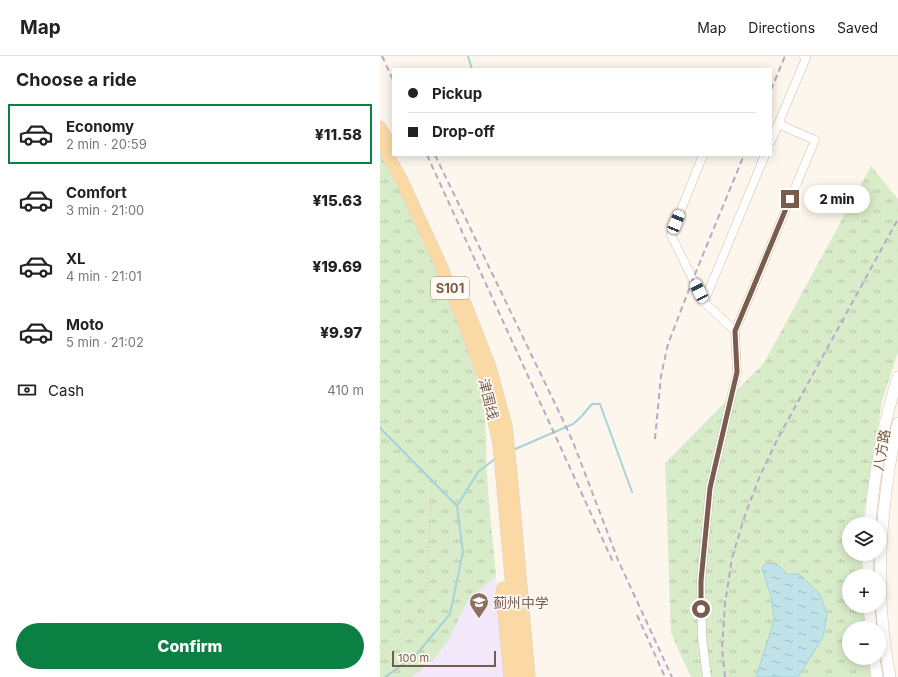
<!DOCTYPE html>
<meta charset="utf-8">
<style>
:root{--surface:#fff;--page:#f6f6f6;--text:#222;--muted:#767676;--line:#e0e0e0;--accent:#0b8043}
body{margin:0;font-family:Inter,"Noto Sans SC",sans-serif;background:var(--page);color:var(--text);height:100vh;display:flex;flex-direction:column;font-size:15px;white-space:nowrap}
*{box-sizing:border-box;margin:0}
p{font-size:13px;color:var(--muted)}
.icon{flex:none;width:22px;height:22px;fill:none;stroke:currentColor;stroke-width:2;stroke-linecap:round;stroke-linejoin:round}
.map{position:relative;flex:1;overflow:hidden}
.panel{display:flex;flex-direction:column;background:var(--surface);width:380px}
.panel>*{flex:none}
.top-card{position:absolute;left:12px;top:12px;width:380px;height:88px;border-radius:0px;box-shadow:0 2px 10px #0003;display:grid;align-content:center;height:88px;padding:0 16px;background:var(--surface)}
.controls{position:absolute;left:462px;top:461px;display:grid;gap:8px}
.controls a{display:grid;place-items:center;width:44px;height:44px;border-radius:50%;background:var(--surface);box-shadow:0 2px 10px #0003;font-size:20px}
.scale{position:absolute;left:12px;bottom:10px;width:104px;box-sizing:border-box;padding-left:4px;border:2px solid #7a5c4d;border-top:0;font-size:11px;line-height:14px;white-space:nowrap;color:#7a5c4d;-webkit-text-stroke:3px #fffaf3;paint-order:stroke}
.end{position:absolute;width:18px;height:18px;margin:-9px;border:5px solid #7a5c4d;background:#fff;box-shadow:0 0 0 2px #fff}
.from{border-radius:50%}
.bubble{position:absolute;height:28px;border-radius:14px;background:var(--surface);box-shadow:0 2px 10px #0003;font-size:13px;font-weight:800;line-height:28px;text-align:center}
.car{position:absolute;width:12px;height:24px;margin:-12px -6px;border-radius:5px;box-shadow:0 0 3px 1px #0007;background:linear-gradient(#fff 24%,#345 0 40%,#fff 0 76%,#345 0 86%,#fff 0)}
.top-card b{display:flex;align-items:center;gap:14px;height:38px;font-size:15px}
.top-card b+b{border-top:1px solid var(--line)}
.top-card i{width:10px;height:10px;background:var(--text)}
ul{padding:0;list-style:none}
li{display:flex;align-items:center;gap:12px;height:60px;margin:0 8px 6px;padding:0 8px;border:2px solid transparent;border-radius:0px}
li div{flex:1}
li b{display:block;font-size:15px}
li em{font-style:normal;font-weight:800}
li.selected{border-color:var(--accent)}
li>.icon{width:36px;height:36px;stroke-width:1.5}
h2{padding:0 16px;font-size:18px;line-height:48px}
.pay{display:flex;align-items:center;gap:10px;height:44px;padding:0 16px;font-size:15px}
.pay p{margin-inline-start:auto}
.cta{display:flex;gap:8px;margin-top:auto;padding:8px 16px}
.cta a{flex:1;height:46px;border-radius:24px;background:var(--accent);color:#fff;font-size:16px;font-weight:800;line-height:46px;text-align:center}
header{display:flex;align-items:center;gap:24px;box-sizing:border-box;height:56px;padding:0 20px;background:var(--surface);border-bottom:1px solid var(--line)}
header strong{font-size:19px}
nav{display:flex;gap:22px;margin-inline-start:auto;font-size:14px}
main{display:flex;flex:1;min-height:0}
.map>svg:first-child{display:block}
.education{fill:#f3e8fa}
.park{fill:url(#park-tufts)}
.water{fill:url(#water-ripples);stroke:#a5d3da}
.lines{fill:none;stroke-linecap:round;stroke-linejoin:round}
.stream{stroke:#a5d3da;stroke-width:2}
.street-casing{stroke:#d1beb0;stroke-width:9}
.secondary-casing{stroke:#d6c0b0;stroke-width:12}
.primary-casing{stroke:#dad1cd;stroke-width:13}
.path{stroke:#d9b8a5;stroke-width:1;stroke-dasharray:1 3;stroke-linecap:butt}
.street{stroke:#fff;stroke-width:8}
.secondary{stroke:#fff;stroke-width:11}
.primary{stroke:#fbd9a5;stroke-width:12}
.rail{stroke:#b9a8c9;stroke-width:2;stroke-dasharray:6 4;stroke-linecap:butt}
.route{stroke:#7a5c4d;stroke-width:5}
.labels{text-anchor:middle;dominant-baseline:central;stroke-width:3.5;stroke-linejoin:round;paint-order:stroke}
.shield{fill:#fffaf3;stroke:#a28b7f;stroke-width:1}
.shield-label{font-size:13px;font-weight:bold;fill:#7a5c4d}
.street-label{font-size:14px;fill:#7a5c4d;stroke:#fffaf3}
.education-label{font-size:14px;fill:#785e54;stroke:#fffaf3;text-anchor:start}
</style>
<header>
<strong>Map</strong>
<nav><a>Map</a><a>Directions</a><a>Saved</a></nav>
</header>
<main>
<section class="panel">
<h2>Choose a ride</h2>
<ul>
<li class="selected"><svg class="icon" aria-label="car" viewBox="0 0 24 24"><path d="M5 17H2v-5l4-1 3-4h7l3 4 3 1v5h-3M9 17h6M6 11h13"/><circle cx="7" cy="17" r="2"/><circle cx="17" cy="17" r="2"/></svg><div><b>Economy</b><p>2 min · 20:59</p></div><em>¥11.58</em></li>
<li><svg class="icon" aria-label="car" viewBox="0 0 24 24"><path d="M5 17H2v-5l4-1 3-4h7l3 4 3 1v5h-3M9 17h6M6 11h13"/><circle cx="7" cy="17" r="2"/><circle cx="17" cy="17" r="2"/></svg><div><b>Comfort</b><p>3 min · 21:00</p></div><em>¥15.63</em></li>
<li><svg class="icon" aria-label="car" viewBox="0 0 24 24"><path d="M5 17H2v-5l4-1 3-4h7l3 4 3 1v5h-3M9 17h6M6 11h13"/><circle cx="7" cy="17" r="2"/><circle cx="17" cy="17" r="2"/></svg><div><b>XL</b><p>4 min · 21:01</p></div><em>¥19.69</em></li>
<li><svg class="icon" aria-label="car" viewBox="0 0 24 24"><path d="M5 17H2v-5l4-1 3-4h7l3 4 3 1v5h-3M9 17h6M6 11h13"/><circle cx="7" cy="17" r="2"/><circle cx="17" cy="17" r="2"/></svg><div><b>Moto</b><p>5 min · 21:02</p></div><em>¥9.97</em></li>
</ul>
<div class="pay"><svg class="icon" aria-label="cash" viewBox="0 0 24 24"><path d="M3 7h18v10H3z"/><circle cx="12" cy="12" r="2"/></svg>Cash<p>410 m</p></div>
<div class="cta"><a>Confirm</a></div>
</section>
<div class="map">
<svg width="518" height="621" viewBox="0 0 518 621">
<defs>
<pattern id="park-tufts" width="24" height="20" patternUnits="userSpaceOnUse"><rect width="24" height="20" fill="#d8ecc9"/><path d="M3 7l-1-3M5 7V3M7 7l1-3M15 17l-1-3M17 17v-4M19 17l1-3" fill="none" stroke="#b4c2a5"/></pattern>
<pattern id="water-ripples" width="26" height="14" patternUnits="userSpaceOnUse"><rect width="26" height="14" fill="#bfe3e8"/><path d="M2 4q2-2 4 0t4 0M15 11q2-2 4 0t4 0" fill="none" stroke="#a0bbbe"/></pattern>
</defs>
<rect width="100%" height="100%" fill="#fdf6ec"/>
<path class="education" d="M116,520L125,621H32L56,601L69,583L88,544Z"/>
<path class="park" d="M0,97C29,151 56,207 77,265C86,289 95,314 101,339C107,365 106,392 107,418C109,452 113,486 116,520L88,544L69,583L56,601L32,621H0Z
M491,110L518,143V296L502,345L482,468H469V498H481L482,520H469V550H484L485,572H469V602H488L491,621H311L291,577L285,407L384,307Z"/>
<path class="water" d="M396,507L407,518H419L440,538L447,559L443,581L418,621H376L394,565L392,544L382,512L385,508Z"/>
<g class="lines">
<path class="stream" d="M88,0L92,13
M0,372L77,450L83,496L70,558L36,599L5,621
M133,394L193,368L201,361L212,348H220L252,436
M77,450L98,416L116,402"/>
<g class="street-casing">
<path id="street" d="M391,85L426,2L424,0
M323,99L291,179L324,246L355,275
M324,246L385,99
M327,621L322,581L321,525L330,432L357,316L355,275L435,84L398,68"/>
</g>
<g class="secondary-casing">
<path id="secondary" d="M490,468C494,418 503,368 518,321
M488,520V498
M489,550L491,572
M494,602L497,621
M510,621C498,558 498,500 506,436C509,413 512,389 518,367"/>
</g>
<g class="primary-casing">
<path id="primary" d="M0,71L12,92
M0,85L22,125L59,205L87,274L106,328L119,388L140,621
M85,247L110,311L126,370L131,417L149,621
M130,621L122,536L123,532L132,530"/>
</g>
<path class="path" d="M0,603L19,585L35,564L46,539L51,441"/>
<use href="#street" class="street"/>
<use href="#secondary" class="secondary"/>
<use href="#primary" class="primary"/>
<path class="rail" d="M2,0L13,24
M391,34L405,0
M47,99L233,506
M55,99L180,358L193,386L238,504L292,621
M275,383L281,320L288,288L313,223L364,99
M257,559L285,621
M345,621L342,593L345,548L352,502L364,462L379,422L397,384L518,163"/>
</g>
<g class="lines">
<path class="route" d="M321,553V525L330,432L357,316L355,275L410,143"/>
</g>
<defs>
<g id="school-pin" transform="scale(1)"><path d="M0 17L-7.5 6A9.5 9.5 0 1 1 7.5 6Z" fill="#8d6e63" stroke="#fffaf3"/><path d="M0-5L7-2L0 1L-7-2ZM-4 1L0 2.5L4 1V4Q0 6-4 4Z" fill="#fff"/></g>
</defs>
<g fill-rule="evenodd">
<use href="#school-pin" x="99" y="546"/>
</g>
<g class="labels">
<rect class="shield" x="51" y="221" width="38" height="22" rx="3"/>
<g class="shield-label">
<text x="70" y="232">S101</text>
</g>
<g class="street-label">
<text transform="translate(109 343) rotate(76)">津围线</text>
<text transform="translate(501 394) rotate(-80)">八方路</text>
</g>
<g class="education-label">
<text x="113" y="546">蓟州中学</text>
</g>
</g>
</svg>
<div class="controls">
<a><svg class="icon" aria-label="layers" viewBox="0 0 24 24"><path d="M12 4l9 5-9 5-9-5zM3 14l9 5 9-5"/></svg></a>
<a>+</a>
<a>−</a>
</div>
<div class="scale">100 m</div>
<i class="end from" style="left:321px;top:553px"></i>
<i class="end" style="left:410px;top:143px"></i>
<div class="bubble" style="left:424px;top:129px;width:66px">2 min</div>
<i class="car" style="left:296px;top:166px;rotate:22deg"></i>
<i class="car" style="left:319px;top:235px;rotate:333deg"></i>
<div class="top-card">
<b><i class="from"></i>Pickup</b>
<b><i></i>Drop-off</b>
</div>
</div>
</main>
